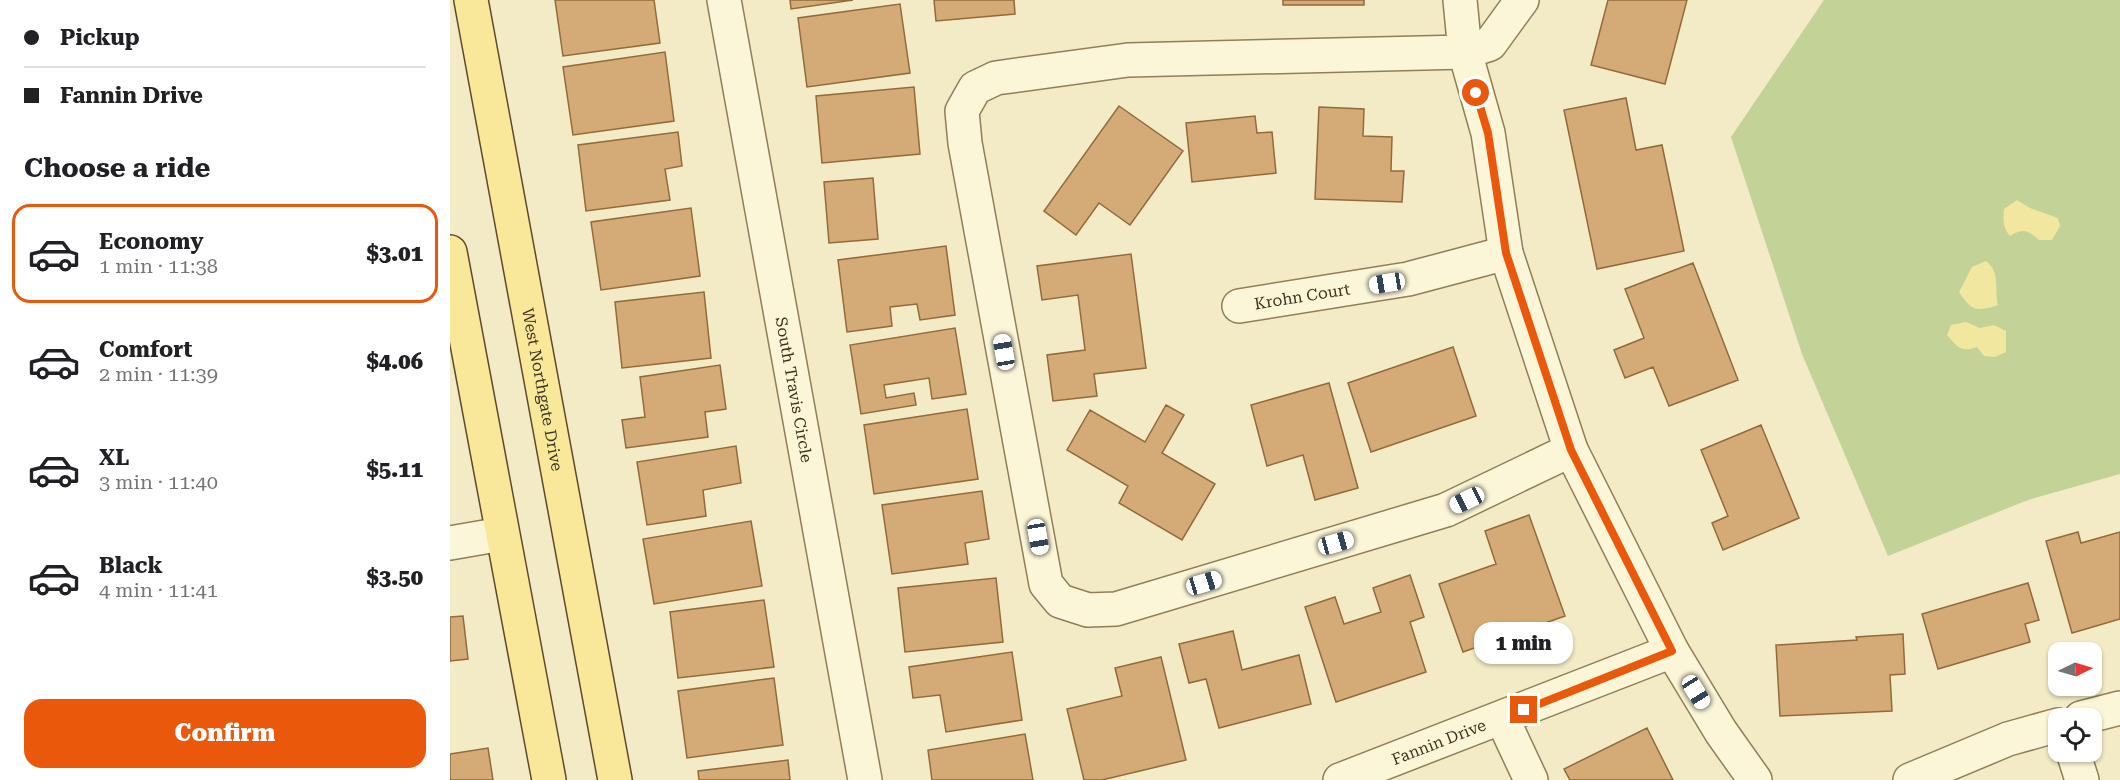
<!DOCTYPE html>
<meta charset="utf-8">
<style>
:root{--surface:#fff;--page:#f6f6f6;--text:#202124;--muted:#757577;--line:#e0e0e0;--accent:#ea580c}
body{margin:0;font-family:"Roboto Serif",serif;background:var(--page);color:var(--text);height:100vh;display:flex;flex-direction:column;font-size:22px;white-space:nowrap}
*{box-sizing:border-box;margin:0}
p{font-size:20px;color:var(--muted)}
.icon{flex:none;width:33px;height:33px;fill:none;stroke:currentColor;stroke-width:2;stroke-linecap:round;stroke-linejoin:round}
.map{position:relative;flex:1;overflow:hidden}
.side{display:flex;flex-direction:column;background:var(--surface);width:450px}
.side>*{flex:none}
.guide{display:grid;align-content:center;height:132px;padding:0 24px;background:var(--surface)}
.needle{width:39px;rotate:85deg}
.buttons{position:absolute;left:1598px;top:642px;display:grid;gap:12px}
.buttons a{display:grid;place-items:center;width:54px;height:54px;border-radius:12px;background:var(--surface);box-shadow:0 2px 4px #0004;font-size:30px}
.end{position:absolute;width:27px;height:27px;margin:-14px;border:8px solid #ea580c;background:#fff;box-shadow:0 0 0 3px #fff}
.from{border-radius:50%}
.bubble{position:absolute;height:42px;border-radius:18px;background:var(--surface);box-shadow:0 2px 4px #0004;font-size:20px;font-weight:800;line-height:42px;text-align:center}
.car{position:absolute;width:18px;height:36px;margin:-18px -9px;border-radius:8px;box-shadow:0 0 4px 2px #0007;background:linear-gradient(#fff 24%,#345 0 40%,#fff 0 76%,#345 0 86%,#fff 0)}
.guide b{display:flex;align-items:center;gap:21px;height:57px;font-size:22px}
.guide b+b{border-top:2px solid var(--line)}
.guide i{width:15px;height:15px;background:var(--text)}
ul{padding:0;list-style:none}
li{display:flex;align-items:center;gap:18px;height:99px;margin:0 12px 9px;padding:0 12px;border:3px solid transparent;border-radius:18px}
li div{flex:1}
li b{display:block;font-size:22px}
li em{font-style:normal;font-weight:800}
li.current{border-color:var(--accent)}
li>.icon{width:54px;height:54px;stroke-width:1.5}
h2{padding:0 24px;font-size:27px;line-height:72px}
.cta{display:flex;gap:12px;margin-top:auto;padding:12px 24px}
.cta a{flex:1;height:69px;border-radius:18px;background:var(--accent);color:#fff;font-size:24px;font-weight:800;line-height:69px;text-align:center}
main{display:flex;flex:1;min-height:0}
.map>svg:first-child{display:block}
.green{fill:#c3d297}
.sand{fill:#f1e79f}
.building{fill:#d4ab77;stroke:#926a3c;stroke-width:1.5}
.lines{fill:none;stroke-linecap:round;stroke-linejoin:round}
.minor-casing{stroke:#907e58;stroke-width:36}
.major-casing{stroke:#5d4a2d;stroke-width:36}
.minor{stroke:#fcf6d9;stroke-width:33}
.major{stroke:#f9e899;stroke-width:33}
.route{stroke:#ea580c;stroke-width:8}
.labels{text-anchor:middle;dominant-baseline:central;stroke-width:5;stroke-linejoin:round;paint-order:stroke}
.street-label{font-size:16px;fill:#3e321e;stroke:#f9f4d5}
</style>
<main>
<section class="side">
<div class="guide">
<b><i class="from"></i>Pickup</b>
<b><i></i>Fannin Drive</b>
</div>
<h2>Choose a ride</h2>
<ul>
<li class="current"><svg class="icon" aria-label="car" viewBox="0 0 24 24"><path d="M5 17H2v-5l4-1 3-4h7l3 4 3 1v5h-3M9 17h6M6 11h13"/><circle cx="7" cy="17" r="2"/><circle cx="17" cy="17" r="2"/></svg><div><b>Economy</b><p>1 min · 11:38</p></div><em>$3.01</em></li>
<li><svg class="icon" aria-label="car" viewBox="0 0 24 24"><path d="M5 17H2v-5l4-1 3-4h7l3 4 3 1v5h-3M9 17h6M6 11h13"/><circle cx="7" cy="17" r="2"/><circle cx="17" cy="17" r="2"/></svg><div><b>Comfort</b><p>2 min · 11:39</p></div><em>$4.06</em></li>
<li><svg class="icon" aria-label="car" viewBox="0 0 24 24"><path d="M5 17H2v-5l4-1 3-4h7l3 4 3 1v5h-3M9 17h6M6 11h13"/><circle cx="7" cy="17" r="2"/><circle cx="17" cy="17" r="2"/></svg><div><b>XL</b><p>3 min · 11:40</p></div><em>$5.11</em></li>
<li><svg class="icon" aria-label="car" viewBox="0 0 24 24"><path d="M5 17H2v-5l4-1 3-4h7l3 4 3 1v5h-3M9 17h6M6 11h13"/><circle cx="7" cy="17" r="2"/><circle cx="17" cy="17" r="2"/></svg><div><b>Black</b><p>4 min · 11:41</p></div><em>$3.50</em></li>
</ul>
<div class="cta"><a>Confirm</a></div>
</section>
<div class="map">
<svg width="1670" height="780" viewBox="0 0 1670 780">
<rect width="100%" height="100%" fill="#f3ebc5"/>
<path class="green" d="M1374,0H1670V474L1578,500L1438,556L1352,354L1281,137Z"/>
<path class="sand" d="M1567,200L1580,208L1608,218L1610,226L1602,240H1589C1578,230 1573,228 1560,236C1553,228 1553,220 1554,209Z
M1536,261C1551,273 1544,288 1548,305C1526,312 1521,311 1509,292L1522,267Z
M1516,322L1530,328L1544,325L1556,331V352L1545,357L1534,356L1527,347C1510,353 1508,347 1497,335L1501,325Z"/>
<path class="building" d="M105,0H204L210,43L113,56Z
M340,0H403L341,9Z
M484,0H564L565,14L486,21Z
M833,0H914V5H833Z
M1158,0H1237L1215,84L1141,65Z
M450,4L460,73L357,87L348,18Z
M215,52L224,121L123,135L113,67Z
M464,87L470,154L372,163L366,96Z
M1176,98L1186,150L1212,145L1234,251L1147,269L1114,110Z
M669,106L733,151L680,225L649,203L626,235L594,211Z
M869,107L914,109L913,136L942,137L941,171H954L952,202L865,199Z
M805,116L807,133L822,132L826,173L742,182L736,123Z
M228,132L232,166L215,169L220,200L136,211L128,145Z
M423,178L428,239L379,243L374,182Z
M241,208L250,276L151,290L141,222Z
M496,246L505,315L470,320L467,304L440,307L442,326L397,332L388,260Z
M681,254L696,368L644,374L647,396L603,401L597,355L635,350L628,295L592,300L587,266Z
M1243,263L1288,380L1219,406L1203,367L1175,378L1164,350L1194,338L1175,289Z
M254,292L261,358L172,368L165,302Z
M505,328L516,394L482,399L479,378L434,385L436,398L464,393L466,405L411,414L400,345Z
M1003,347L1026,416L921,452L898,383Z
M270,365L276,409L255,412L258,437L176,448L172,420L195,417L190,377Z
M879,383L908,488L865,500L853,455L817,466L801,405Z
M716,405L734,415L712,453L765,484L732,540L669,503L678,486L617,450L640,410L695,442Z
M517,409L528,479L424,494L414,425Z
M1311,425L1349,518L1273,550L1262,523L1278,516L1251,450Z
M286,446L291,483L253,490L256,516L197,525L187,462Z
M532,491L539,539L515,543L518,564L442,574L432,505Z
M1079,515L1115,616L1013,652L989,584L1046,564L1035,531Z
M301,521L312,586L204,604L193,539Z
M1628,532L1631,543L1670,532V619L1622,633L1596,541Z
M960,575L974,617L960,622L976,672L886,702L855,607L885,597L894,624L931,612L923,588Z
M546,578L553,642L455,652L448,588Z
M1578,583L1589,620L1575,624L1580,642L1488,669L1472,614Z
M314,600L324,667L228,678L220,612Z
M13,616L18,659L0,661V617Z
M783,631L792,670L849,655L861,704L769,728L756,679L739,683L729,644Z
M1453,634L1455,674L1440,675L1442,711L1330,716L1326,645L1407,640L1406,637Z
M562,652L572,720L496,732L490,695L463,698L459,667Z
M711,657L736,760L652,780H634L617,709L672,696L665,668Z
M324,678L333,745L237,758L228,691Z
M1197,728L1223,780H1120L1114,769Z
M575,734L583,780H482L478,750Z
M38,748L43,780H0V754Z
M338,760L340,780H249L248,771Z"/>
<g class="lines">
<g class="minor-casing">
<g id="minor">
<path id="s1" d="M274,0L415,780"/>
<path d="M1010,0L1015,52L1038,133L1056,253L1121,450L1222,651L1271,732L1305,780"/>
<path d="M1072,0L1040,44L1015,52L678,60L546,78L525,88L512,111L515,143L596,584L610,601L638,610L666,609L996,510L1121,450"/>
<path id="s2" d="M789,306L958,279L1056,253"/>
<path d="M0,543L52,534"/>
<path d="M1052,718L1081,780"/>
<path d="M1631,718L1670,708"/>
<path d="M1623,752L1632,780"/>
<path id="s3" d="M890,780L1222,651"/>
<path d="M1460,780L1558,739L1608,725"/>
</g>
</g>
<g class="major-casing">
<g id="major">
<path id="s4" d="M21,0L165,780"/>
<path d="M0,252L99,780"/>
</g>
</g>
<use href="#minor" class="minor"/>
<use href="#major" class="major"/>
</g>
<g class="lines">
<path class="route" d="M1026,93L1038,133L1056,253L1121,450L1222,651L1074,710"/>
</g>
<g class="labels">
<g class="street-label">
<text stroke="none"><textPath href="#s2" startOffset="64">Krohn Court</textPath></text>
<text stroke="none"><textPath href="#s4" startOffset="396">West Northgate Drive</textPath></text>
<text stroke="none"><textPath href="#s1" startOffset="396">South Travis Circle</textPath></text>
<text stroke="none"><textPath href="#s3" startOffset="106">Fannin Drive</textPath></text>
</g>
</g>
</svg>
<div class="buttons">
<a><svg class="needle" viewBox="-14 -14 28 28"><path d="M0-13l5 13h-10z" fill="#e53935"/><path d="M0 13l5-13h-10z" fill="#757577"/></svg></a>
<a><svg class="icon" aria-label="locate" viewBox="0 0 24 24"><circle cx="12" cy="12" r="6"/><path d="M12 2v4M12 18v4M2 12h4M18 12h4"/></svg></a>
</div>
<i class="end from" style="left:1026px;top:93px"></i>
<i class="end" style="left:1074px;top:710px"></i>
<div class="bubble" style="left:1024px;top:622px;width:99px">1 min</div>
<i class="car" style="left:937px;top:283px;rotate:261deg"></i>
<i class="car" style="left:554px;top:352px;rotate:350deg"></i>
<i class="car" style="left:1017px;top:500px;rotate:244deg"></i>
<i class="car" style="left:588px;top:537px;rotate:170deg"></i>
<i class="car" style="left:886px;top:543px;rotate:74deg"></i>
<i class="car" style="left:754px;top:583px;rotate:73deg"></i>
<i class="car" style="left:1246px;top:692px;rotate:148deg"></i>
</div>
</main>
